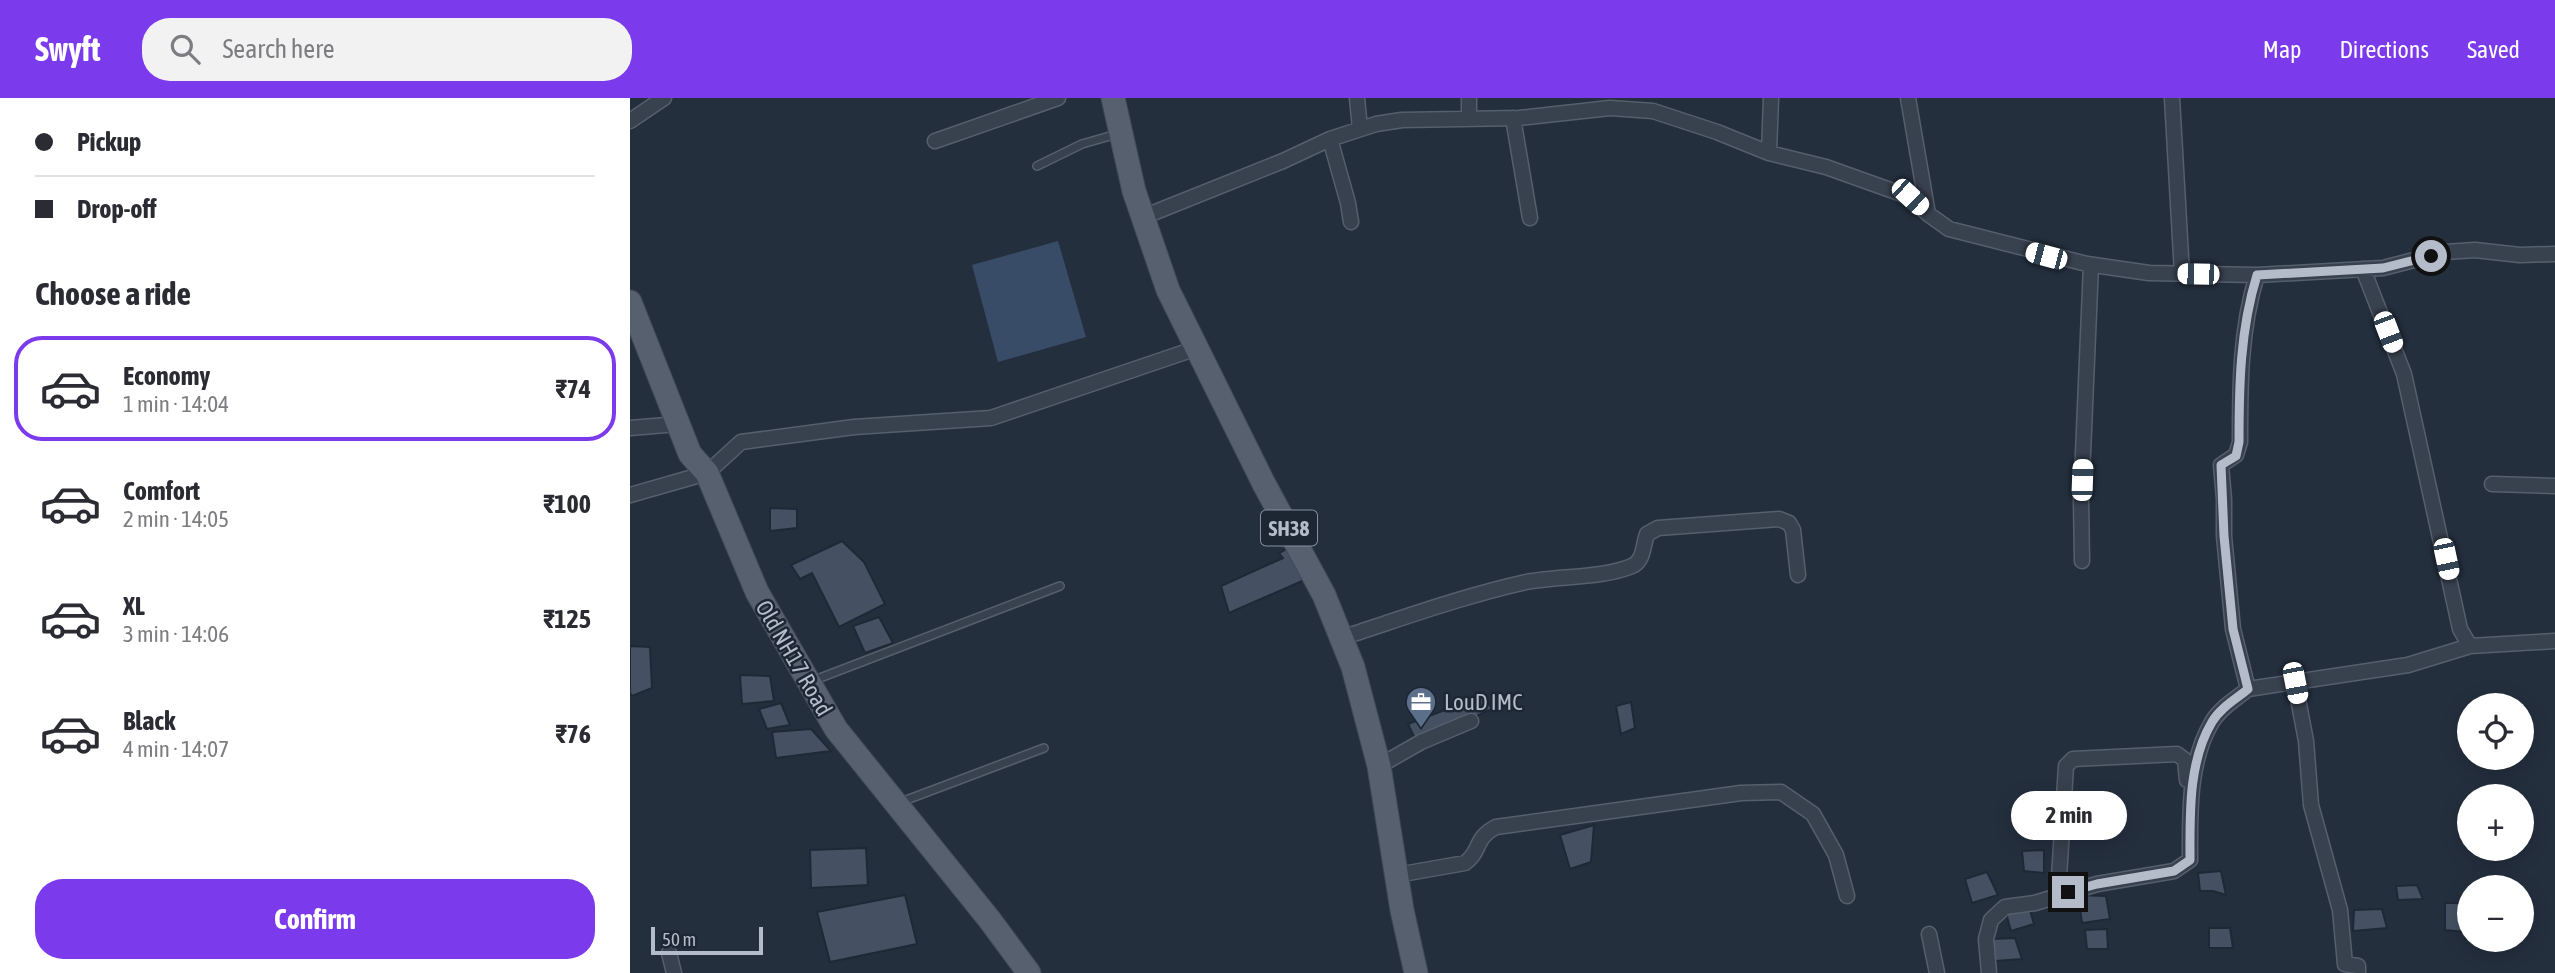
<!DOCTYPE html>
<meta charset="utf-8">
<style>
:root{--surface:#fff;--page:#f2f2f3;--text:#2b2b33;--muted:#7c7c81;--line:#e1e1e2;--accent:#7c3aed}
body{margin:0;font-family:"Asap Condensed",sans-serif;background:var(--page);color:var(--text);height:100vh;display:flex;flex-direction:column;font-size:26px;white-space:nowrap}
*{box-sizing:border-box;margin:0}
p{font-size:23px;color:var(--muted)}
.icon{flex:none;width:38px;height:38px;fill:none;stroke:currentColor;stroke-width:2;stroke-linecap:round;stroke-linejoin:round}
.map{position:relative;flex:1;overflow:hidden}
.panel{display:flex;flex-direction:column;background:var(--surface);width:630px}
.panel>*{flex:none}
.hud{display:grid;align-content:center;height:154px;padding:0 35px;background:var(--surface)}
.tools{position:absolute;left:1827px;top:595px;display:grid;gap:14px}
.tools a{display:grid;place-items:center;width:77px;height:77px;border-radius:50%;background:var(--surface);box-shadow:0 4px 18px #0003;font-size:35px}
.scale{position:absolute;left:21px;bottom:18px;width:112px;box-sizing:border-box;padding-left:7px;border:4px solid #b4bcc9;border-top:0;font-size:19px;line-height:24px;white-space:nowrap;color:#b4bcc9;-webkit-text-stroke:5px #1d2633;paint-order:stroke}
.end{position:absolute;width:32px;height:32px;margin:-16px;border:9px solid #b4bcc9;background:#111;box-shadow:0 0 0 4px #111}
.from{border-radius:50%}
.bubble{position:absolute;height:49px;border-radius:24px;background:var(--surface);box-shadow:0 4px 18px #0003;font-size:23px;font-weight:700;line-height:49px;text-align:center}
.car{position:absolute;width:21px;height:42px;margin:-21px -10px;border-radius:9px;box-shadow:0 0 5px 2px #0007;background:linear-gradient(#fff 24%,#345 0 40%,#fff 0 76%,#345 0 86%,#fff 0)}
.hud b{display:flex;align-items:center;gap:24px;height:66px;font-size:26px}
.hud b+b{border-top:2px solid var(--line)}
.hud i{width:18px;height:18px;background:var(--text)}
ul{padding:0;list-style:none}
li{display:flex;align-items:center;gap:21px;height:105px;margin:0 14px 10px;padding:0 21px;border:4px solid transparent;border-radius:28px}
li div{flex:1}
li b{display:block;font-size:26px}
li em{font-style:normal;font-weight:700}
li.selected{border-color:var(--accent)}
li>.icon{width:63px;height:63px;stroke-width:1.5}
h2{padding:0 35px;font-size:32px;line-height:84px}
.cta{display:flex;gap:14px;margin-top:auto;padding:14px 35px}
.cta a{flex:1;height:80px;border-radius:28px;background:var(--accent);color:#fff;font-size:28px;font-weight:700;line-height:80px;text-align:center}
header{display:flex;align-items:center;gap:42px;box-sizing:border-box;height:98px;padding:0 35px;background:var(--accent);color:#fff}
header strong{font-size:33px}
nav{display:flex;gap:38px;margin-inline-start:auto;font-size:24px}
.search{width:490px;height:63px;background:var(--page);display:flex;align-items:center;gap:18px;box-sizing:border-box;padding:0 24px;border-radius:28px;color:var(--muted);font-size:26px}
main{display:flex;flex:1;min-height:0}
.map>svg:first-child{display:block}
.water{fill:#394c67}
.building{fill:#455162;stroke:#1f2835;stroke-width:2}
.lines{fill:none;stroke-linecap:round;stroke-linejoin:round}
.lane-casing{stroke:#565f6c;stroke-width:10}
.street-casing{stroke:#565f6c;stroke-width:17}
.primary-casing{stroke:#414a57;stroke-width:25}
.lane{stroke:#38414e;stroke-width:7}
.street{stroke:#38414e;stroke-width:14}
.primary{stroke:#56606e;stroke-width:23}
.route{stroke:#b4bcc9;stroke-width:9}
.labels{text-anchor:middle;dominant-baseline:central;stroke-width:5;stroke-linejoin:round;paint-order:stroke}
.shield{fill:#1d2633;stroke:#878f9c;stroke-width:2}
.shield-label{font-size:21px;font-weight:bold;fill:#b4bcc9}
.street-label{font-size:23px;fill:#b4bcc9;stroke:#1d2633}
.poi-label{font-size:23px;fill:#b4bcc9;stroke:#1d2633;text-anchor:start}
</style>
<header>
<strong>Swyft</strong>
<div class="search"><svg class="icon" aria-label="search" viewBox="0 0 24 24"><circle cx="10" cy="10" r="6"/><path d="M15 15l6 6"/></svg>Search here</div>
<nav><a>Map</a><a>Directions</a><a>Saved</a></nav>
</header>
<main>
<section class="panel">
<div class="hud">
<b><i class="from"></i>Pickup</b>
<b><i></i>Drop-off</b>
</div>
<h2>Choose a ride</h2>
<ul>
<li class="selected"><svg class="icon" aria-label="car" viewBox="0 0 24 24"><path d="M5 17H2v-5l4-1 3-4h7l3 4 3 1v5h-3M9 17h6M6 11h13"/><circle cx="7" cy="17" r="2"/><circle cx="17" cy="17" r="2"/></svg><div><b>Economy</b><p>1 min · 14:04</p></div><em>₹74</em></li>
<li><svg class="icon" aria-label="car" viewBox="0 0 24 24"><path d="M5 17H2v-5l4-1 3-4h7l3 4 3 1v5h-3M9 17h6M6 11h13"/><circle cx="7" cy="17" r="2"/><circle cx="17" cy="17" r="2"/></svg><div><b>Comfort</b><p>2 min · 14:05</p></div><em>₹100</em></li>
<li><svg class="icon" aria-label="car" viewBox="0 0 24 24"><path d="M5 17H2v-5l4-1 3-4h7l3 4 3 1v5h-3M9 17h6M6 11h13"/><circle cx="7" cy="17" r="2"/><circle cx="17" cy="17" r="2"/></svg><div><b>XL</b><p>3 min · 14:06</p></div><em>₹125</em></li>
<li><svg class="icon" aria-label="car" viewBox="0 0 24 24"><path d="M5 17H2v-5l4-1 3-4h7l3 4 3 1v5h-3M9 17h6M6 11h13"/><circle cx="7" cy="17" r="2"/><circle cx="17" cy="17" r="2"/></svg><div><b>Black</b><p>4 min · 14:07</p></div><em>₹76</em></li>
</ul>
<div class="cta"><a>Confirm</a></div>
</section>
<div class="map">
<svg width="1925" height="875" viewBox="0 0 1925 875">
<rect width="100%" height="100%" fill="#242f3e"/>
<path class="water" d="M428,143L456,239L368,264L342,167Z"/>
<path class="building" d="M140,410L167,411V430L140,433Z
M212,443L234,464L255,506L209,529L182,475L170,481L161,467Z
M660,449L679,480L599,515L591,488L653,460L649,455Z
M249,519L263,545L235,555L223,528Z
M0,548L20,549L22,590L2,598L0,595Z
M110,577L140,578L144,603L112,606Z
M854,597L862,611L787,645L778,626Z
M1001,604L1005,630L991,636L986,608Z
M151,605L160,627L137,631L129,611Z
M181,631L201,653L146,660L142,634Z
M964,727L961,764L940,771L930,737Z
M236,750L238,787L181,790L180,752Z
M1414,752V775L1394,773L1392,753Z
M1591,773L1596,797L1583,793H1570L1568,775Z
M1357,774L1368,797L1342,805L1335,781Z
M1787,787L1793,801L1768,802L1766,788Z
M275,797L287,846L200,864L187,814Z
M1448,797L1476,798L1480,821L1452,825Z
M1815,805H1833L1835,834L1815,832Z
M1399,809L1404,826L1381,833L1376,815Z
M1752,811L1757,830L1723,833L1724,812Z
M1579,830H1600L1603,850H1579Z
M1477,831L1478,851H1457L1455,832Z
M1385,840L1392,861L1365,863L1362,841Z"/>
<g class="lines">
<g class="lane-casing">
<path id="lane" d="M407,68L452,46L487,36
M182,583L430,488
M271,704L414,650"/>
</g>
<g class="street-casing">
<path id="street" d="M727,0L730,31
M839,0V20
M1278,0L1298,116
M1542,0L1552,176
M883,20L900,120
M0,23L34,0
M700,41L718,105L721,124
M305,43L428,0
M1139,55L1141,0
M513,119L653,63L700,41L746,26L772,22L889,20L980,10L1023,13L1087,34L1139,55L1196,69L1280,99L1298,116L1319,131L1457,166L1519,175L1627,177L1753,170L1815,154L1845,152L1890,157L1925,156
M1733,171L1774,276L1830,531L1840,548L1925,543
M0,330L48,326
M1862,386L1925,388
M0,397L77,375L111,344L224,329L361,320L567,250
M1452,463L1451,402L1461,167
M711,540C773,520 833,498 896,484C928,478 974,480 1002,468C1014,463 1013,447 1017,436L1028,430L1149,421L1159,425L1163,432L1168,477
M1665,585L1676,643L1681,707L1710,812L1715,866L1728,868V875
M1618,591L1778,567L1840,548
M749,668L791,644L841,623
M767,777L835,765C851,754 844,740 866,729L1111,695L1151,694L1183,716L1206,757L1217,798
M1434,795L1429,779L1436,668L1443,661L1547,656L1555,662L1557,682L1562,683
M1299,836L1307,875
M39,855L44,875
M1359,875L1356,841L1361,822L1375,809L1405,805L1467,786L1544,773L1560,762C1560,717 1558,664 1582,624C1590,610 1606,601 1618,591L1603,531L1594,438V401L1591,367L1606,357L1610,344C1610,288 1610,232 1627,177"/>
</g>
<g class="primary-casing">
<path id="primary" d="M483,0L504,93L538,192L634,386L694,497L723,569L749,668L772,812L786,875
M0,204L60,356L77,375L127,494L206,631L359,821L399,875"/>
</g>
<use href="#lane" class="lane"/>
<use href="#street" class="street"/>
<use href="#primary" class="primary"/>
</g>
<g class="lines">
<path class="route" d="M1438,794L1467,786L1544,773L1560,762C1560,717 1558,664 1582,624C1590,610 1606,601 1618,591L1603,531L1594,438L1591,367L1606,358L1609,344C1609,288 1610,232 1627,177L1753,170L1801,158"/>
</g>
<defs>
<g id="office-pin" transform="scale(1.575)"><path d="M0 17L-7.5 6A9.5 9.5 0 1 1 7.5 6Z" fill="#5c6f8a" stroke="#1d2633"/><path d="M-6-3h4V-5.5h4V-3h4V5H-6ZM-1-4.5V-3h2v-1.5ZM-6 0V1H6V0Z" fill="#fff"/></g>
</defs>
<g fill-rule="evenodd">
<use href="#office-pin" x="791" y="604"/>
</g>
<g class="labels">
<rect class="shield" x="631" y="412.5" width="56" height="35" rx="5"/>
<g class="shield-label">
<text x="659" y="430">SH38</text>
</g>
<g class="street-label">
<text transform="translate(164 560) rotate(60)">Old NH17 Road</text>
</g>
<g class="poi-label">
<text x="814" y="604">LouD IMC</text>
</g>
</g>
</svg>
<div class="tools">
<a><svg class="icon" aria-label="locate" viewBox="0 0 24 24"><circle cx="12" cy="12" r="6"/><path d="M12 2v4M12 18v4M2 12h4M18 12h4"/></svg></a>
<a>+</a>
<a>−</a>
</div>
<div class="scale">50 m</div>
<i class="end from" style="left:1801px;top:158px"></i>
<i class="end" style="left:1438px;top:794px"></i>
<div class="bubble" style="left:1381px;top:693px;width:116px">2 min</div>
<i class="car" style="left:1280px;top:99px;rotate:133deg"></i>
<i class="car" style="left:1416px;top:158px;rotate:285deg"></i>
<i class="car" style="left:1568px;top:176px;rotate:271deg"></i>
<i class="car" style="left:1758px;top:234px;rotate:159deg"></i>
<i class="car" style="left:1452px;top:382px;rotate:2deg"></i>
<i class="car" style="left:1816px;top:461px;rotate:168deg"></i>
<i class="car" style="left:1665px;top:585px;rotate:169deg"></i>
</div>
</main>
